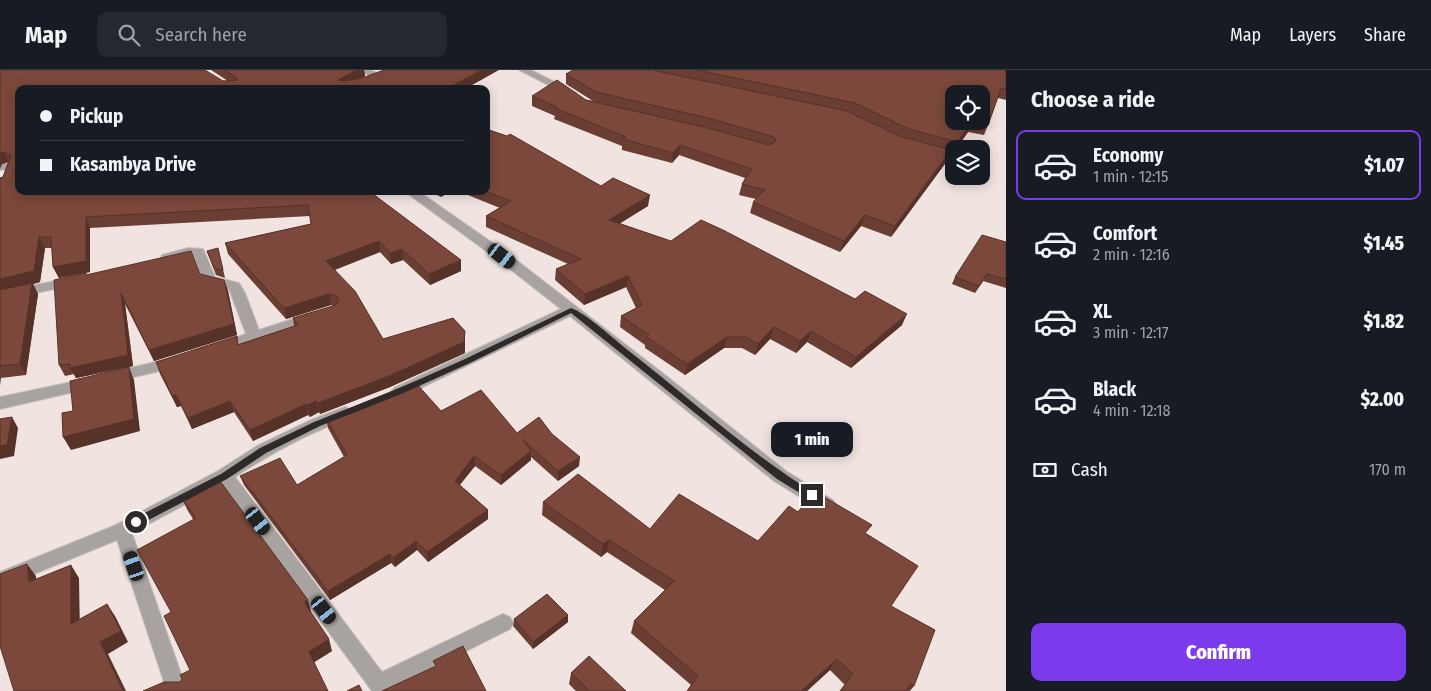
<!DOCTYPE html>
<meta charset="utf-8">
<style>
:root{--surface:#171b24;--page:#242831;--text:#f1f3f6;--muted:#9ea1a6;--line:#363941;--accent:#7c3aed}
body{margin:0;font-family:"Fira Sans Condensed",sans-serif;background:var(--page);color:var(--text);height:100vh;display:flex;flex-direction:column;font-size:19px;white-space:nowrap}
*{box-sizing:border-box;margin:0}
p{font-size:16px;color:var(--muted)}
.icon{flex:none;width:28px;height:28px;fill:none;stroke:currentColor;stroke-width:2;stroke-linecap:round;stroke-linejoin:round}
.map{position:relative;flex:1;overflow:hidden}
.panel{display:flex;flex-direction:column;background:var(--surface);width:425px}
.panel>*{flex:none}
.hud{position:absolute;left:15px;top:15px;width:475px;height:110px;border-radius:10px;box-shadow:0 2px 12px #0003;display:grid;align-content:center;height:110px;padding:0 25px;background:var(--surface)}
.fabs{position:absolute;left:945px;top:15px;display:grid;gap:10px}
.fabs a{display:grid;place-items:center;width:45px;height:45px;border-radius:10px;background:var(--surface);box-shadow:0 2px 12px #0003;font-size:25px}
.end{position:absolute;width:22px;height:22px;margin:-11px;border:6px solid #2f2a29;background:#fff;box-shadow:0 0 0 2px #fff}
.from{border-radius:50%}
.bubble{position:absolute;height:35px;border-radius:10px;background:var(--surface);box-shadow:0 2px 12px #0003;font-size:16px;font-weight:800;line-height:35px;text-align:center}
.car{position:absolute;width:15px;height:30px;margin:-15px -8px;border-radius:6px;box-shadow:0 0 4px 1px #0007;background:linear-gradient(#222 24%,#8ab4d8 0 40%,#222 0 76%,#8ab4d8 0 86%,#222 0)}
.hud b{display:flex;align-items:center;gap:18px;height:48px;font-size:19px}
.hud b+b{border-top:1px solid var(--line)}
.hud i{width:12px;height:12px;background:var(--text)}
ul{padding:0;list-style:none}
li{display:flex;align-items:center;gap:15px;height:70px;margin:0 10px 8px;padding:0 15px;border:2px solid transparent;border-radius:10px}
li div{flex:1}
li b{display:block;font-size:19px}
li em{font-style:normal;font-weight:800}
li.current{border-color:var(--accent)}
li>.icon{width:45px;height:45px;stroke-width:1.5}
h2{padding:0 25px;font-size:22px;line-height:60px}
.pay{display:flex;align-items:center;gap:12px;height:55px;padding:0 25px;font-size:19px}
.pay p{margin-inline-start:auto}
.cta{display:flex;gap:10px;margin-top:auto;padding:10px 25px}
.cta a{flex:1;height:58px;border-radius:10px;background:var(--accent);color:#fff;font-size:20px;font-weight:800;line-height:58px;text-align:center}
header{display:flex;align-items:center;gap:30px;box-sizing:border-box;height:70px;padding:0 25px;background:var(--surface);border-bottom:1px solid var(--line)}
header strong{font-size:24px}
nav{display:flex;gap:28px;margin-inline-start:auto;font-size:18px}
.search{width:350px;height:45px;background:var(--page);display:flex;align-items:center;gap:12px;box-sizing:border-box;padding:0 18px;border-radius:10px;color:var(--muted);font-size:19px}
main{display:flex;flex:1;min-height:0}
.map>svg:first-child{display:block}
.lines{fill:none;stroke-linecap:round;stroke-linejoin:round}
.minor-casing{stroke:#cabfbb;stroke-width:2}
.minor{fill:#a8a3a1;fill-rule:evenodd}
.wall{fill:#6a3e33}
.shaded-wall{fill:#563229}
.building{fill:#7b483b;stroke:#563229}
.route{fill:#2f2a29}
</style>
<header>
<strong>Map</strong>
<div class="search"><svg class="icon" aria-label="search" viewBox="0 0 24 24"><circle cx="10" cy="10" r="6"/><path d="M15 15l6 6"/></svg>Search here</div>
<nav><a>Map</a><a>Layers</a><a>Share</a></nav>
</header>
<main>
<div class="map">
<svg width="1006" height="621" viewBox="0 0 1006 621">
<rect width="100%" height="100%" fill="#f1e4e0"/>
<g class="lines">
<g class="minor-casing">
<path id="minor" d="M355,0H370L385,6L380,9Z
M519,0H531L576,23L574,25H568Z
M929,78L954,85V91L925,83L924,81L925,79Z
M19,93V99L0,100V94Z
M404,121H418L507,183L665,305L786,401L833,430L836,435L833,440L827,442L821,440L774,411L570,246L404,326L399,327L394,326L391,322L394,318L561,239L497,189Z
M188,178L203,179L215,207L239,213L245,223L259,260L314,242L319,244L321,247L319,250L224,281H214L212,278L214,275L246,264L229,219L204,213L194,186L167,192L161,188L162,185Z
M75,207L80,208L82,211L80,214L0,230V222Z
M176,287L181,288L183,292L181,296L113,312L108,311L106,307L108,303L113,302Z
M91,308L96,309L99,313L96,317L0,339V327Z
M345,337L351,339L353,343L351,347C309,363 271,383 235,407L382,602L503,544L510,547L513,553L510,559L393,618L394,621H372L221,415L132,463L187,621H167L117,470L0,518V502L116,455L218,401L257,376L311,350Z"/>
</g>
<use href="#minor" class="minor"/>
</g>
<path class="wall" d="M0,0L223,11H228L211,0H364L365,6L362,8L465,19H19V121H369L461,201L430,215L403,190L391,194L380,182L335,200L383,269L465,283L390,317L320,344L319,342L310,347L308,345L253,371L234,342L192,359L181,336L177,337L160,304L156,292L239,274L294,256L293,248L333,236L331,235L286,249L228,184L225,173L311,154L310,146L90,158V202L59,208L53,197L52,178H45L40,212L33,214L38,224L26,305L1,308L0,316V108L3,107L8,92L2,94Z
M573,0H1006V30L998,28L988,55L984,65L968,62L956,79H954V81L953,83L950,82L947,91L891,167L861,156L840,182L750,143L753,132L756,129L739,125L742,114L745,108L679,85L672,93L622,80V76L554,49L555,46L532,36V26L586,30L593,31L566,14V4Z
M601,116L648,136L619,153L902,255L851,298L807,272L796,283L770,269L755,285L742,278H724L685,305L645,278V275L620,257L621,246L636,238L626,217L584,235L555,210L556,199L568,194L486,157V146L500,138L458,121H486Z
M428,121H451L441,127Z
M1006,172V218L983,211L975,223L952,214L955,207Z
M207,181L220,186L225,208L216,205Z
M200,204L224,210L228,221L237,265L154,291L125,234L133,296L76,308L74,304L65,306L59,295L86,205Z
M441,341L517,363L579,396L558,411L531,387V390L501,415L475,396L460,415L488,440V449L428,492L417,480L395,497L391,493L330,530L244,415L240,406L297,415L344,387L328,358L326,348Z
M182,429L311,541V542L332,581L314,592L180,612L190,600L171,542L193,449L188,441Z
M543,432L650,459L758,471L798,442L866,464L891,537L914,616L910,621H840L845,615L830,600L807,621H687L691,615L631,563L634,551L665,520L607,482L601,487L542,445Z
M568,545V552L533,579L513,556L514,549Z
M571,603L626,621H576L569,614Z"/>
<path class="shaded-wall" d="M357,0H364L365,6L341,19L338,10Z
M481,0H499L465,19H446Z
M973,51L968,62L956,79H954L957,72Z
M680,75L679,85L672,93L673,83Z
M951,80L947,91L891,167L895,156Z
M4,82L9,92L2,94L0,99V83Z
M19,93V111L14,101Z
M441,121H451L441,127Z
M650,125L648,136L608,161L609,150Z
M865,145L861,156L840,182L844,171Z
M86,147L90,158V202L59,208L53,197Z
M39,167L45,178L40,212L33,214L38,224L26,305L20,294L0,222V209Z
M379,171L380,182L328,202L326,191Z
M402,179L403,190L391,194L390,183Z
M461,190V201L430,215L429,204Z
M987,204L983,211L975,223L979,216Z
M628,206L626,217L584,235L585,224Z
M224,210L228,221L237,265L154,291L149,280Z
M121,223L125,234L133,296L76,308L70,298Z
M329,224L331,235L286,249L284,238Z
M907,244L902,255L851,298L856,287Z
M774,257L770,269L755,285L758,274Z
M465,261V283L390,317L320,344L318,333Z
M811,261L807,272L796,283L800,271Z
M727,267L724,278L685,305L687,294Z
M129,297L134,310L140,361L71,380L63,367Z
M176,325L181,336L177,337L172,326Z
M230,331L234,342L192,359L188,348Z
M316,331L319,342L310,347L307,335Z
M306,334L308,345L253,371L250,360Z
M12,347L18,358L14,386L0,389V376Z
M531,381V390L501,415V405Z
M474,386L475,396L455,420V411Z
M580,387L579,396L558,411V401Z
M488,440V449L428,492L427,482Z
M609,470L607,482L601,487L603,474Z
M416,471L417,480L395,497L393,488Z
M390,484L391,493L330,530L328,521Z
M27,494L36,506L38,524L29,512Z
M71,495L79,508L80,566L71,554Z
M308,530L311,541L308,543L304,532Z
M107,534L115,546L128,572L108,584L126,621H123L100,572Z
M568,545V552L533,579V572Z
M329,569L332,581L313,593L309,582Z
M837,589L830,600L807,621H801Z"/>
<path class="building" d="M0,0H205L223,11L237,10V8L224,0H357L338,10L346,11L362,8L384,0H481L446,19H19V93L14,101H19V121H148L147,124L157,121H369L461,190L429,204L402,179L390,183L379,171L326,191L355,221L383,269L453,248L465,261L464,272L389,306L318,333L316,331L307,335L306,334L250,360L230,331L188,348L176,325L172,326L156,292L237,266L238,275L298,255L293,248L336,235L339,231L337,226L329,224L284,238L225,173L311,154L308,135L86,147V191L53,197L51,167H39L34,201L0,209V108L3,107L11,86L4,82L0,83Z
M573,0H652L847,41L899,66L951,80L895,156L865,145L844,171L753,132L765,120L742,114L752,99L680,75L673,83L623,69L626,67L555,38L557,37L532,26L557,10L586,30L704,57L769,75L776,71L774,67L712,49L596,22L566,4Z
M697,0H1006V19L1001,18L988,55L973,51H981V24H954V51H973L957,72L909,59L855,33Z
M486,59L507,66L510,64L601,116L613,108L650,125L609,150L671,171L701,150L723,160L855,229L865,221L907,244L856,287L811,261L800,271L774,257L758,274L745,267H727L687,294L647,267L649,265L621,246L642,235L628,206L585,224L556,199L581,189L486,146L511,131L485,121H486Z
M982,165L1006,172V209L987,204L979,216L955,207Z
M218,178L223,200L214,198L207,181Z
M191,181L200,204L224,210L234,254L149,280L121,223L128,285L70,298V294L59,295L54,210L86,203V205Z
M32,213L20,294L0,296V220Z
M129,297L134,349L63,367L62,343L73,341L70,311Z
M415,312L441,341L481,320L517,363L539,347L552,364L580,387L558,401L522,369L531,381L501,405L474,386L455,411L488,440L427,482L416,471L393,488L390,484L328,521L240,406L280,388L297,415L347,385L326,348Z
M12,347L7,375L0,376V349Z
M578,404L650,459L679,424L758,471L789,436L798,442L814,421L872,455L865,463L918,496L891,536L935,560L914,616L910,614L906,621H840L853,604L837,589L801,621H687L698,606L634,551L674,511L609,470L603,474L543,432Z
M220,411L308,530L304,532L329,569L309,582L328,621H143L164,612H180L182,609L180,605L190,600L164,546L171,542L137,480L196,448L182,429L207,415L208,416Z
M27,494L29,512L71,495V554L107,534L121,561L100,572L123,621H14L0,576V504Z
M547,524L568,545L533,572L514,549Z
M463,576L486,621H382L436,596L433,591Z
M589,586L626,621H590L571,603Z
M359,615L362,621H347Z"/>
<path class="route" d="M571,238C586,243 615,270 629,281C691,329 748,383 815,423V428H808L777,409L571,243L470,293L399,325L320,356L266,383L227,409L139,455L136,456L131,452L133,449L221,404L260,378L314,352L393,321L465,289Z"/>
</svg>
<div class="fabs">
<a><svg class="icon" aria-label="locate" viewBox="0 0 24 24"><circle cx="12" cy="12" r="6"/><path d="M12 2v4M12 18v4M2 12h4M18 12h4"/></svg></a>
<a><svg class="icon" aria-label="layers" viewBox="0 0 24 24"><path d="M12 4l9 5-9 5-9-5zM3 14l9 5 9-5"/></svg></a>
</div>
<i class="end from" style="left:136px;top:452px"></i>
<i class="end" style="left:812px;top:425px"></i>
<div class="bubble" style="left:771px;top:352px;width:82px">1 min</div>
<i class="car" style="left:502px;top:186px;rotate:128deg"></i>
<i class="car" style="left:258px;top:451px;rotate:143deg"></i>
<i class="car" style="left:134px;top:496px;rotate:341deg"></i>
<i class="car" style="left:324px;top:540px;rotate:143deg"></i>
<div class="hud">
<b><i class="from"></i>Pickup</b>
<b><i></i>Kasambya Drive</b>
</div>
</div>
<section class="panel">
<h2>Choose a ride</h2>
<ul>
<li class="current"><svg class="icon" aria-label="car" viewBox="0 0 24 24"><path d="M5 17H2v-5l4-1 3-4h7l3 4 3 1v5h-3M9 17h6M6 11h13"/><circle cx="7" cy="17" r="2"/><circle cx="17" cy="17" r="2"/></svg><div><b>Economy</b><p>1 min · 12:15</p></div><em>$1.07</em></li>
<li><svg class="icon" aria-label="car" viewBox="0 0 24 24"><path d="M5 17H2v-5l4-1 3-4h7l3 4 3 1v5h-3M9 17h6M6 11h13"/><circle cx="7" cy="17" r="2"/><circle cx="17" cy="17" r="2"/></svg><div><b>Comfort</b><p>2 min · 12:16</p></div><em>$1.45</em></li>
<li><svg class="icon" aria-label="car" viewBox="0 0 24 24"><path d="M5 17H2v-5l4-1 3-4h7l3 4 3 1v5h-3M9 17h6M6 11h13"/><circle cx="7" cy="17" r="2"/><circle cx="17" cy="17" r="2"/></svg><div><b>XL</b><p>3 min · 12:17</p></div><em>$1.82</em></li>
<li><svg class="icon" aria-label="car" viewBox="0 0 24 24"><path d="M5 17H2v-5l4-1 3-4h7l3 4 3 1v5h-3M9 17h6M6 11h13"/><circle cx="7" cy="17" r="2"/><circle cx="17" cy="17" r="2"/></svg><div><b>Black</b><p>4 min · 12:18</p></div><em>$2.00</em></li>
</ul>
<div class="pay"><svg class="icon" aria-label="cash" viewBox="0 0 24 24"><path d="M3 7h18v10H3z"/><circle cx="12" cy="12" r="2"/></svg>Cash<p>170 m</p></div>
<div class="cta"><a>Confirm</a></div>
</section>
</main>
